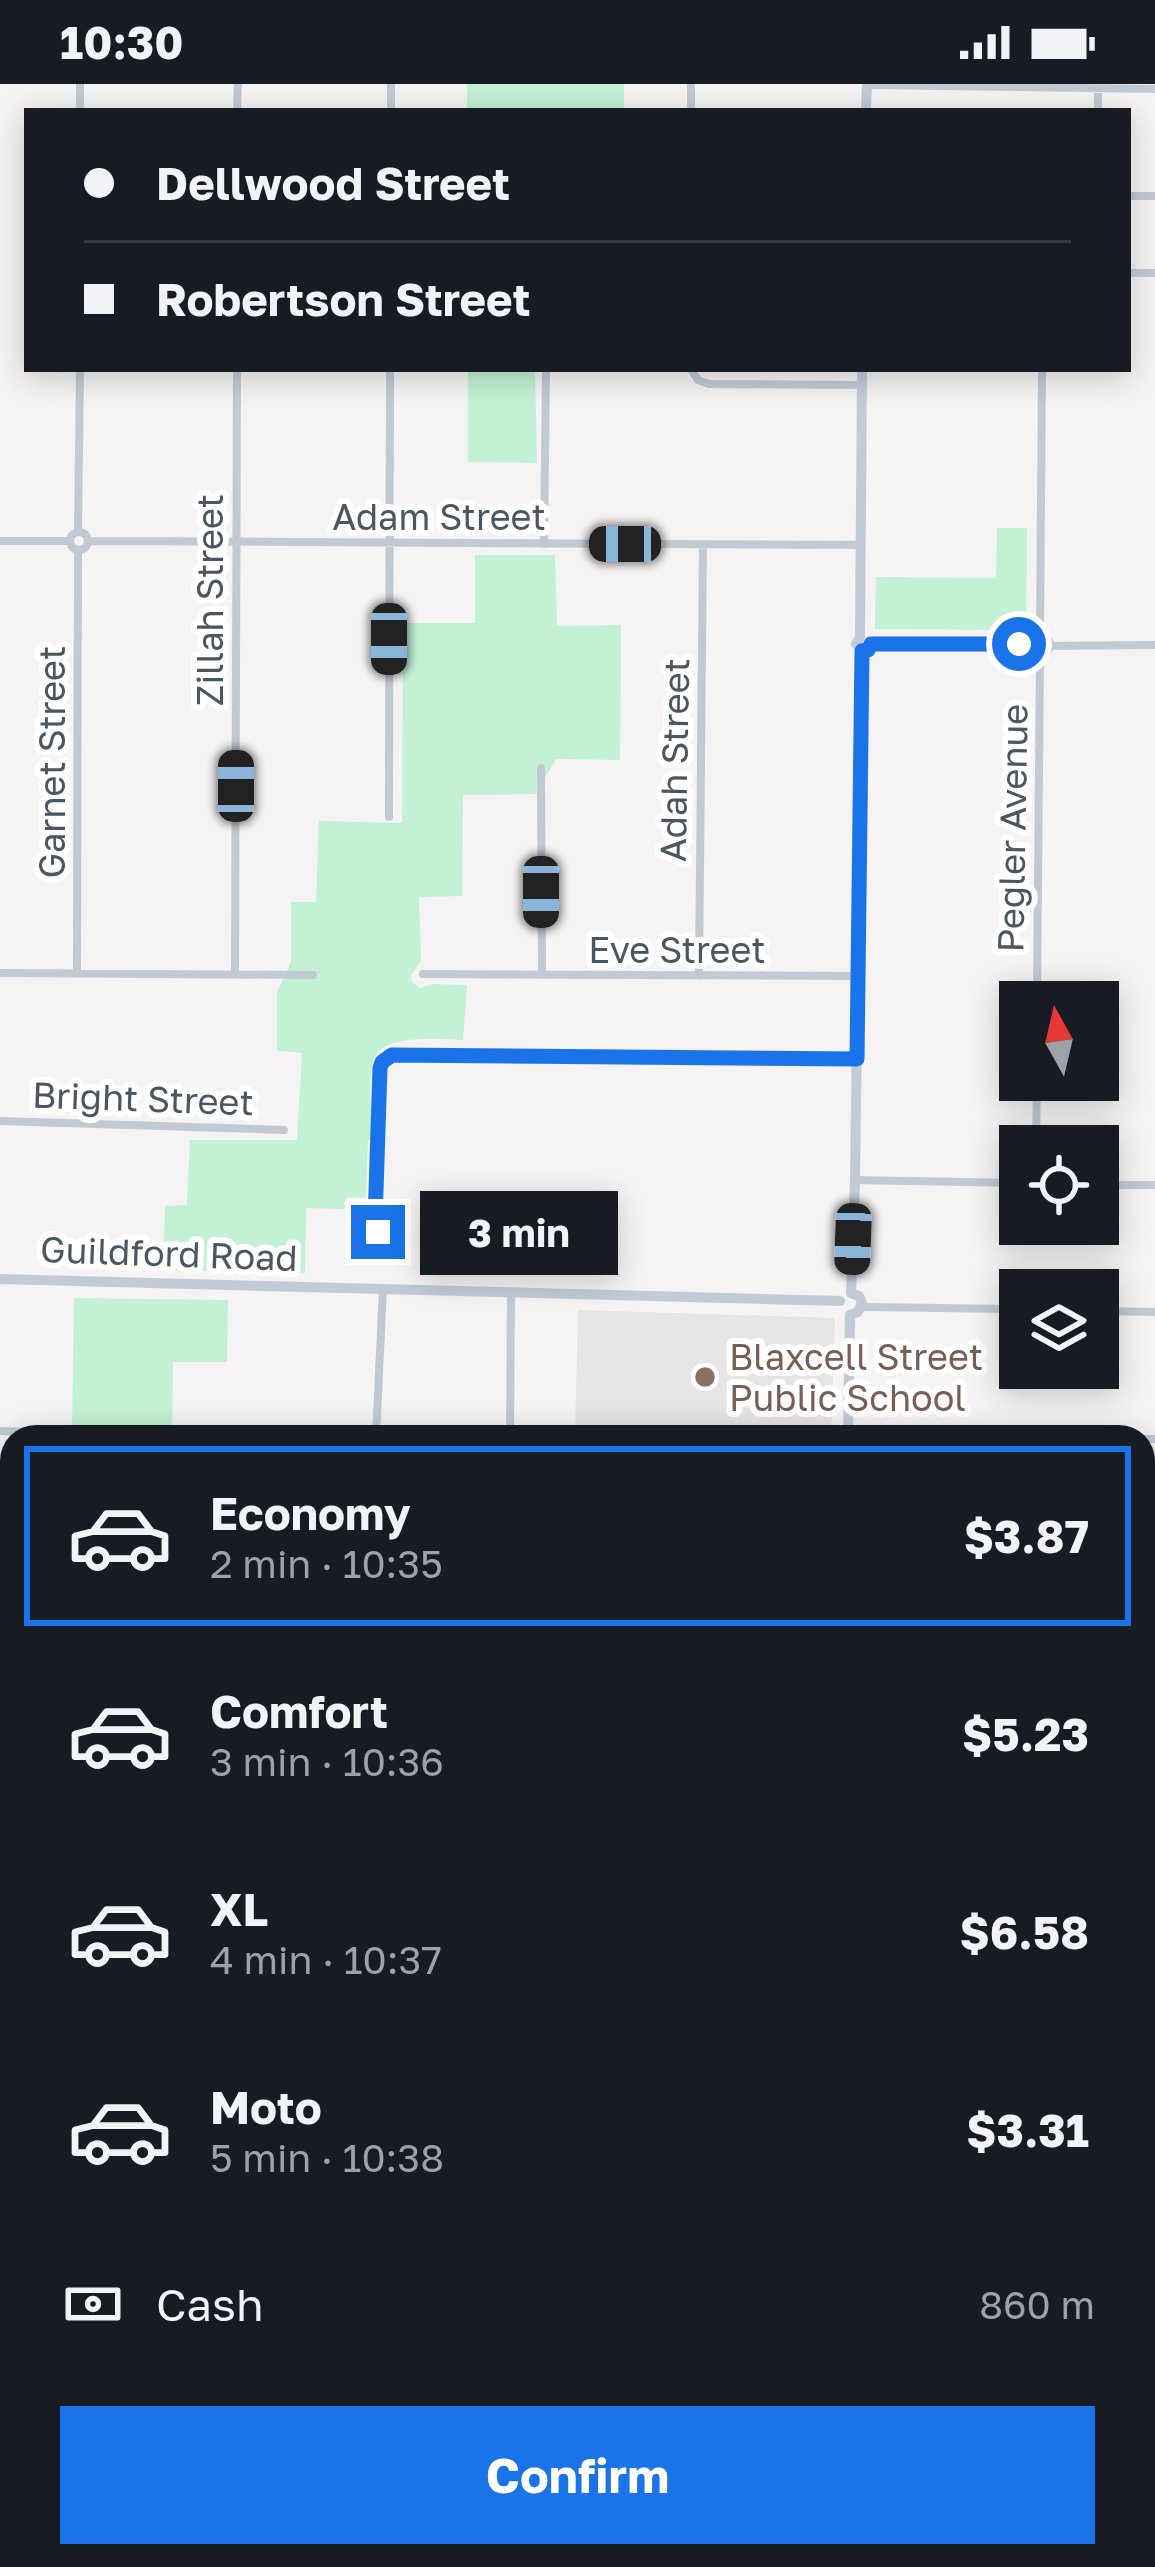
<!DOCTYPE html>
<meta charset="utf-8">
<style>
:root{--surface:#171b24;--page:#242831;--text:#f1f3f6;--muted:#9ea1a6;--line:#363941;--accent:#1a73e8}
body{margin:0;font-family:"Golos Text",sans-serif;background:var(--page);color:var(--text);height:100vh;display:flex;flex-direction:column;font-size:45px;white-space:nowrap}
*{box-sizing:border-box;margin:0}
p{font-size:39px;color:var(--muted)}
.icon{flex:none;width:66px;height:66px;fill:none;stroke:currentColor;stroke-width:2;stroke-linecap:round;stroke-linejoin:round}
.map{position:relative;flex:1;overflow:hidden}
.panel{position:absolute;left:0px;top:1341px;width:1155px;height:1143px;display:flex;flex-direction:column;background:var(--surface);border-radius:36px 36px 0 0;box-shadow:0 6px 30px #0003}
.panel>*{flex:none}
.banner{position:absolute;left:24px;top:24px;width:1107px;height:264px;border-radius:0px;box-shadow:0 6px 30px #0003;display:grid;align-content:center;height:264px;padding:0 60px;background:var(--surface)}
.needle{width:78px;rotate:352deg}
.controls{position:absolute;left:999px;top:897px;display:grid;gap:24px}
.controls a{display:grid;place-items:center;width:120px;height:120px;border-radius:0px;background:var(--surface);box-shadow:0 6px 30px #0003;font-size:60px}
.end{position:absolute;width:54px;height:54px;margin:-27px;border:15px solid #1a73e8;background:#fff;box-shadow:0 0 0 6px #fff}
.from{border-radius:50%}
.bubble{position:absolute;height:84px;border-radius:0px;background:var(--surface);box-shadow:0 6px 30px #0003;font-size:39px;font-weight:700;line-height:84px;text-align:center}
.car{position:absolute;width:36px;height:72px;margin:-36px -18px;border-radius:15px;box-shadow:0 0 9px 3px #0007;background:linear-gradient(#222 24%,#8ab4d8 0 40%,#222 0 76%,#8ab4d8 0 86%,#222 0)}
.banner b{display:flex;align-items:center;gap:42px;height:114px;font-size:45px}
.banner b+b{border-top:3px solid var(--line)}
.banner i{width:30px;height:30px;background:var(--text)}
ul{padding:21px 0 0;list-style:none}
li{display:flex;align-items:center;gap:36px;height:180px;margin:0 24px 18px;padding:0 36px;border:6px solid transparent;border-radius:0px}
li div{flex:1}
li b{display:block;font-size:45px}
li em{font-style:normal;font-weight:700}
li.current{border-color:var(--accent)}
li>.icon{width:108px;height:108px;stroke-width:1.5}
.pay{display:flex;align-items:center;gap:30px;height:132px;padding:0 60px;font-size:45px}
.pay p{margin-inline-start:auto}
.cta{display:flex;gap:24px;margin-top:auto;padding:24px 60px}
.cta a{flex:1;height:138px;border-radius:0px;background:var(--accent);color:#fff;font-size:48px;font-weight:700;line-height:138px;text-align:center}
.status{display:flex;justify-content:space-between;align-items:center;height:84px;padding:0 60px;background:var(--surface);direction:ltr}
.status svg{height:33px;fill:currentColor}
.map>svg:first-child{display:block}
.education{fill:#e6e4e5}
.green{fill:#c3f1d5}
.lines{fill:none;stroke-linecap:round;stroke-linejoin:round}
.street{stroke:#c1cad2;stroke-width:8}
.secondary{stroke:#c1cbd6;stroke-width:10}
.route{stroke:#1a73e8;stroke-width:15}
.education-dot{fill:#8d6e63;stroke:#fff;stroke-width:4.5}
.labels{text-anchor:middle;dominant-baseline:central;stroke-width:12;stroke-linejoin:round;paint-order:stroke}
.street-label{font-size:36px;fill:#4a5661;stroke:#fff}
.education-label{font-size:36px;fill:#785e54;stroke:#fff;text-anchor:start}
</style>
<div class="status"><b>10:30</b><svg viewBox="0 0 49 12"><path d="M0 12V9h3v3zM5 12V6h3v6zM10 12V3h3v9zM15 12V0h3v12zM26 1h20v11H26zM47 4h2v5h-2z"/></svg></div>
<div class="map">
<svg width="1155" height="2483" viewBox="0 0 1155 2483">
<rect width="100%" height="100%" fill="#f5f3f3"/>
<path class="education" d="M578,1226L835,1234L831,1353H575Z"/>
<path class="green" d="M467,0H624V27H467Z
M468,285H535L537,379L468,378Z
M997,444H1027L1026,546L875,545L876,493L996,494Z
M475,471H555L557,542L621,541L620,676L556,675L536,710L463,711L462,812L419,813L421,877L411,891L412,898L420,904L433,900L467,901L463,956C440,956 383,948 373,977C368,993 372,1036 372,1055L368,1056L366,1114L347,1113L346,1125L306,1124L305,1189L163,1186L165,1122L187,1121L190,1056H297L302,969L277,967V908L291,878V818H316L319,737L402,739L403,539H475Z
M74,1214L228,1216L227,1278H173L172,1343L72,1341Z
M0,2236H12V2472H111V2483H0Z"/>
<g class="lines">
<path class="street" d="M691,0V27
M867,1L1155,5
M80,27V0
M237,27L238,0
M391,27V0
M1098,27V5
M1128,112H1155
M1128,189H1155
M691,285L698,296L709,300L862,301
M78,447L80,285
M70 457a9 9 0 1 1 18 0a9 9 0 1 1-18 0Z
M0,457H69
M88,457L861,461
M544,460L546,288
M1040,551L1042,285
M1030 561a10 10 0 1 1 20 0a10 10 0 1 1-20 0Z
M871,560L1030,561
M1050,562L1155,561
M541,684L542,891
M389,733L390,285
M0,889L313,891
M77,889L78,466
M235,890L237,285
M423,890L858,892
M699,892L703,460
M1037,918L1040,570
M0,1037L284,1046
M1036,1062L1037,996
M855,1096L1020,1099
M1098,1101H1155
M378,1148L375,1138L380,984L382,978L392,971L857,975
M861,1223L1020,1225
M1098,1227L1155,1228
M0,1347L204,1353
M848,1349L1028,1353
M376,1353L383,1205
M510,1353L511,1209
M1143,1355H1155
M1143,1483H1155
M12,1611V1610
M1143,1654L1155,1655
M1143,1782L1155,1783
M1143,1910L1155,1911
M350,2483L351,2472
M491,2483V2472
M630,2483V2472"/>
<path class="secondary" d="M866,27L867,0
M0,1195L840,1217
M851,1209L855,1096L862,567L856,560L860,553L862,285
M850,1231L858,1228L862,1219L859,1212L851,1209
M848,1353L850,1231
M0,2080L12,2081
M1143,2113H1155
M204,2483L205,2472"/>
</g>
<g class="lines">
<path class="route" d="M378,1148L375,1138L380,984L382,978L392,971L857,975L862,567L868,566L871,560H1019"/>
</g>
<circle class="education-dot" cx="705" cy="1293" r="12"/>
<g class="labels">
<g class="street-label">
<text x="439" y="432">Adam Street</text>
<text transform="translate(209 516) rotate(-90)">Zillah Street</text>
<text transform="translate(674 676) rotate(-89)">Adah Street</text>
<text transform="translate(51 678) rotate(-90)">Garnet Street</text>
<text transform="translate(1012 744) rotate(-89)">Pegler Avenue</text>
<text x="677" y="865">Eve Street</text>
<text transform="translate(143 1014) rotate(2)">Bright Street</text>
<text transform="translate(169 1169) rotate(2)">Guildford Road</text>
</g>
<g class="education-label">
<text x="729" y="1272">Blaxcell Street<tspan x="729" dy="41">Public School</tspan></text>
</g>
</g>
</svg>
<div class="controls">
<a><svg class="needle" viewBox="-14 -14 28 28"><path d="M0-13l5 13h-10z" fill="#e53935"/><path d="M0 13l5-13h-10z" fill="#9ea1a6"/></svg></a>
<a><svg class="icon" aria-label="locate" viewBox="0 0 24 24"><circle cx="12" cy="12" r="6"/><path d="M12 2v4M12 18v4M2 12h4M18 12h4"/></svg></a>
<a><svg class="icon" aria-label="layers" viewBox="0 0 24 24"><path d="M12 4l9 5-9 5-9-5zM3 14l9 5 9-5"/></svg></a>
</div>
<i class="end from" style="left:1019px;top:560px"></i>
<i class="end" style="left:378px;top:1148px"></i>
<div class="bubble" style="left:420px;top:1107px;width:198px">3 min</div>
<i class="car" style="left:625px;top:460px;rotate:270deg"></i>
<i class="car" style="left:389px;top:555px;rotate:180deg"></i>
<i class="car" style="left:236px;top:702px;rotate:0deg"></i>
<i class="car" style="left:541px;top:808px;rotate:180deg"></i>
<i class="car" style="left:853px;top:1155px;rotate:182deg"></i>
<div class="banner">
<b><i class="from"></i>Dellwood Street</b>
<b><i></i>Robertson Street</b>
</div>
<section class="panel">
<ul>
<li class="current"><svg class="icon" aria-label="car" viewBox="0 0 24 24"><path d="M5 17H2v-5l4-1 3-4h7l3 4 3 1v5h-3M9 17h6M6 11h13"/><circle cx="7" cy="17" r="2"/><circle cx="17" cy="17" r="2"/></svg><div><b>Economy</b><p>2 min · 10:35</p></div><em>$3.87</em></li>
<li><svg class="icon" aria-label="car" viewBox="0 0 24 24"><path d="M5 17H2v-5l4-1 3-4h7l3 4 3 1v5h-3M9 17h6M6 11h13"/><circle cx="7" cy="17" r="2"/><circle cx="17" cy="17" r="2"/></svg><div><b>Comfort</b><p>3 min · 10:36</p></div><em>$5.23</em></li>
<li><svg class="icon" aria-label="car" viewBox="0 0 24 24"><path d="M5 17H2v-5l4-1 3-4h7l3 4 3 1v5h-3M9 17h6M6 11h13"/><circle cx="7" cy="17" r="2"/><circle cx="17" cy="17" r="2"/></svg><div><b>XL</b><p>4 min · 10:37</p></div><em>$6.58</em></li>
<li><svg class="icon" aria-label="car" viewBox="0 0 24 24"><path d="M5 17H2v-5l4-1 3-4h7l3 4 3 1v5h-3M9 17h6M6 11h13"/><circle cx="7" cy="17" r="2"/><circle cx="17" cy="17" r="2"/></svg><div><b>Moto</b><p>5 min · 10:38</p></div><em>$3.31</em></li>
</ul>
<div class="pay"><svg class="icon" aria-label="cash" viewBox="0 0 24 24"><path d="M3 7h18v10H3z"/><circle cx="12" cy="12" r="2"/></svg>Cash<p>860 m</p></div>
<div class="cta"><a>Confirm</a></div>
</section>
</div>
